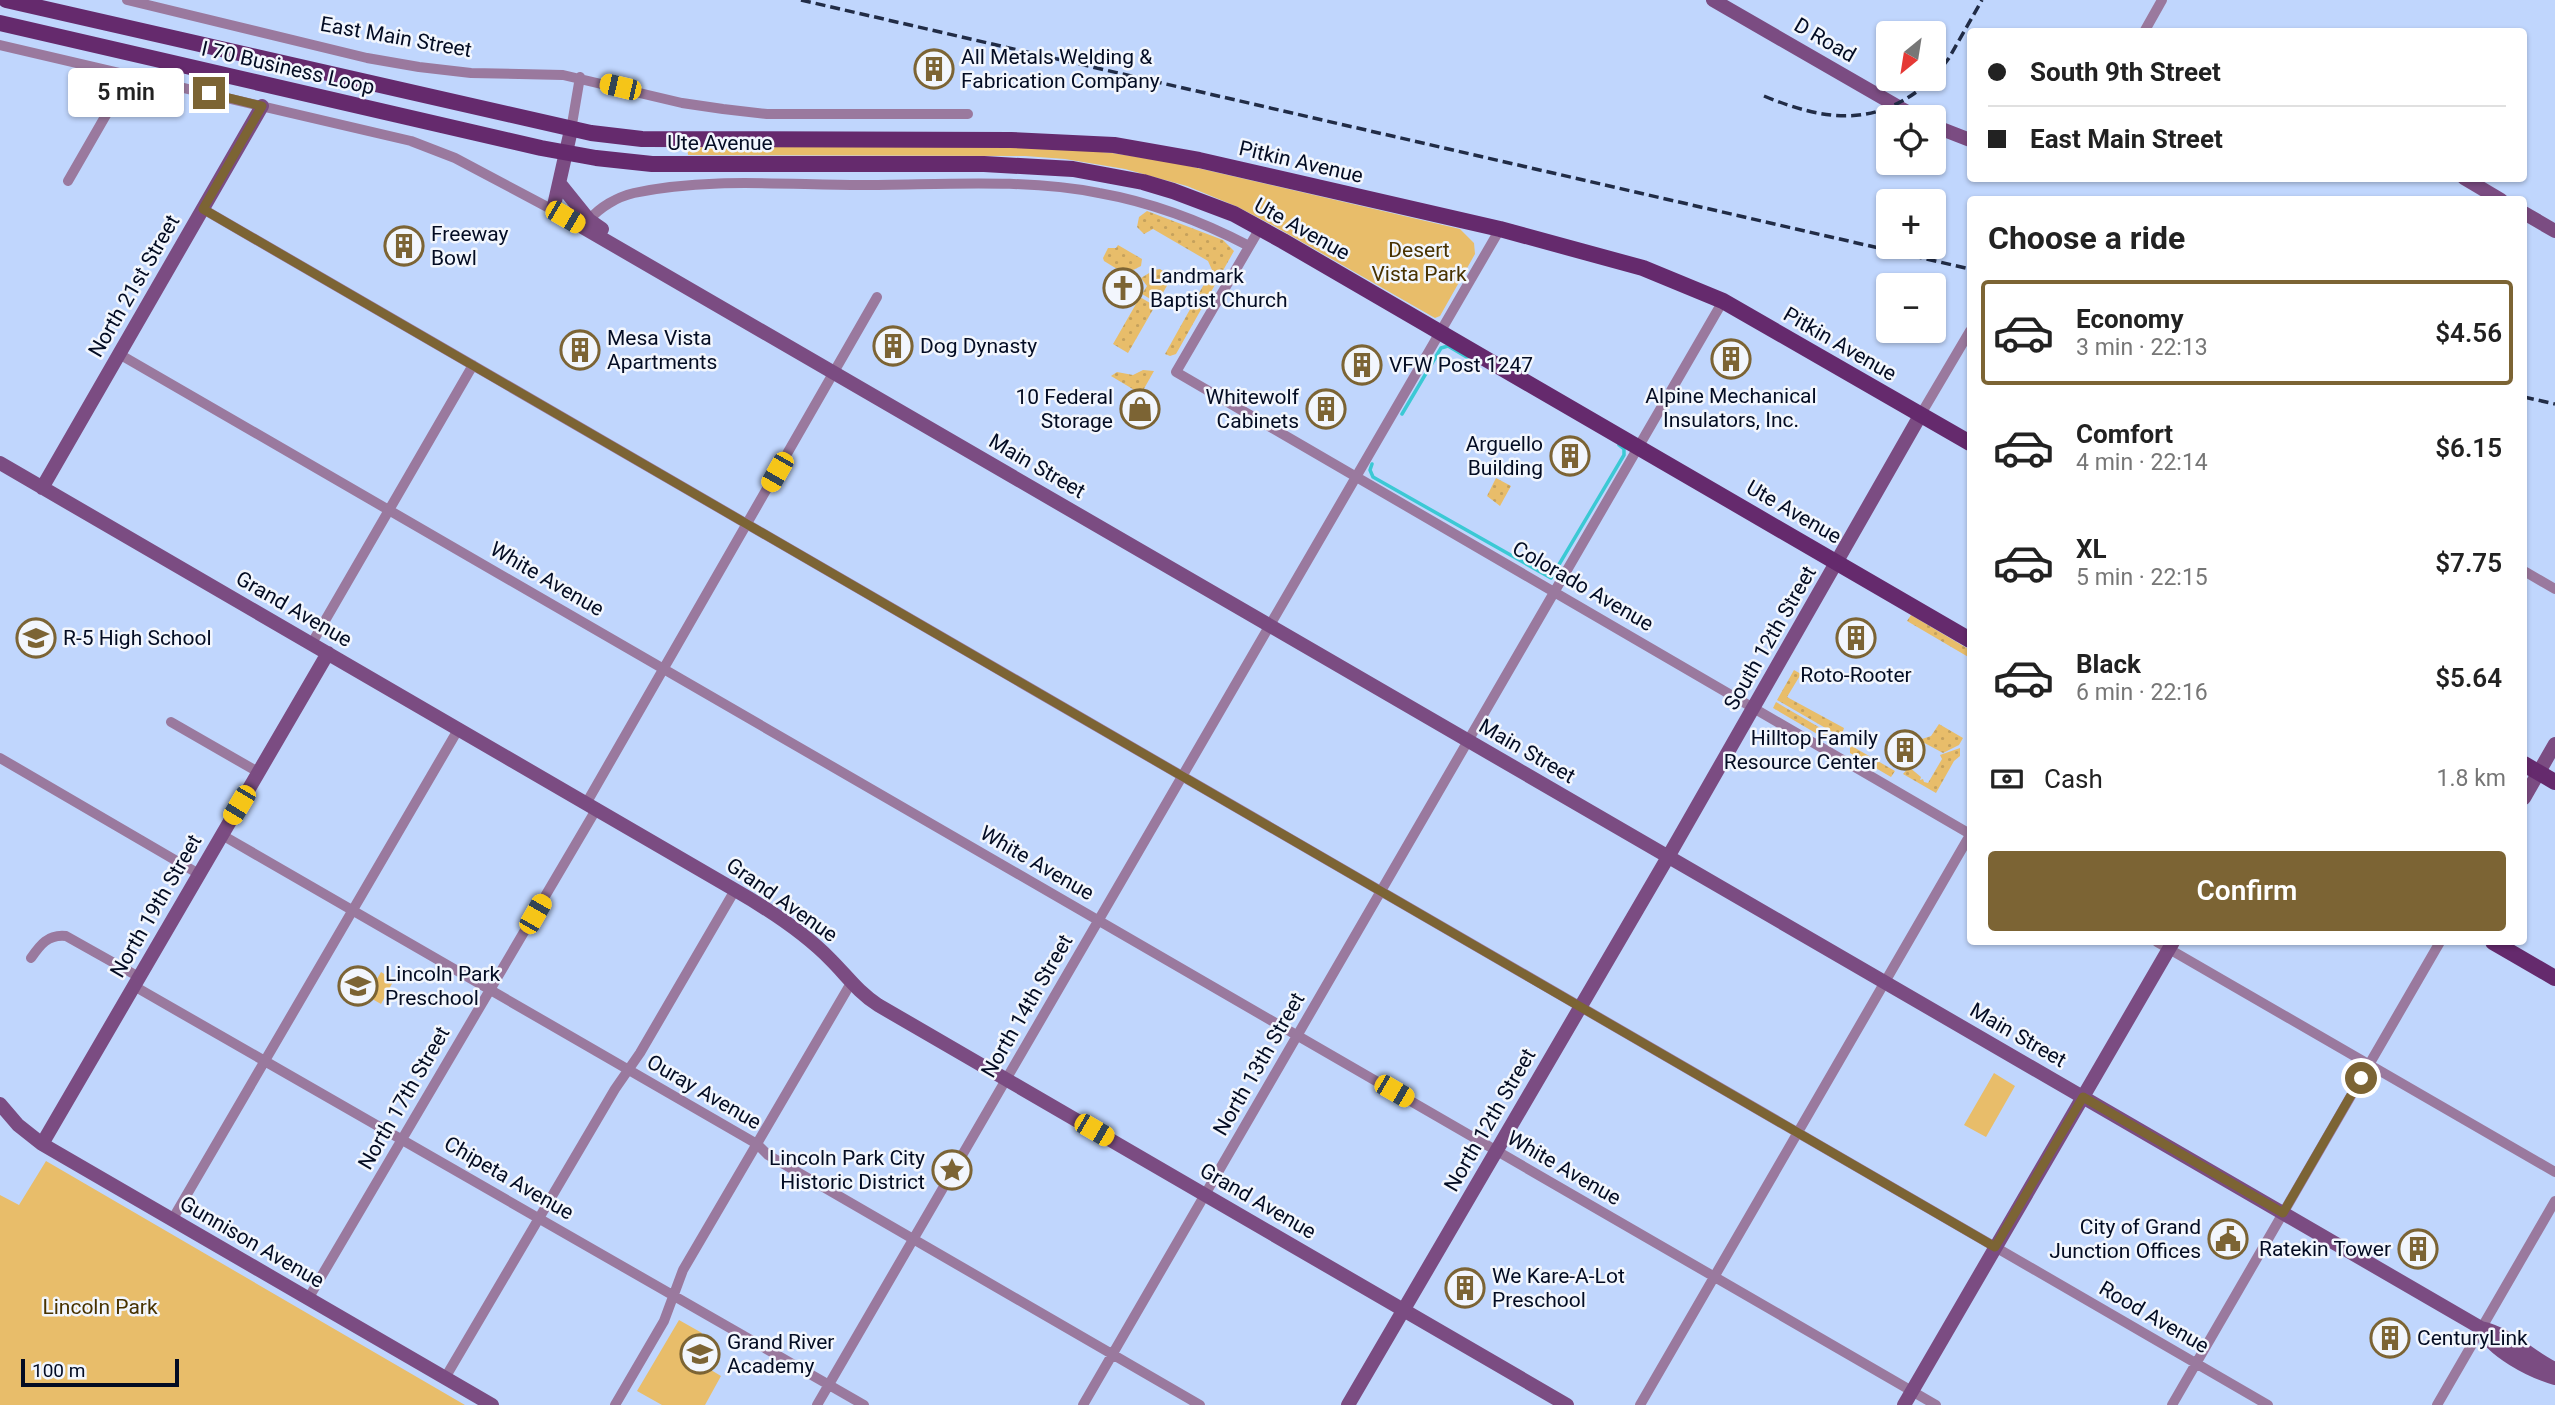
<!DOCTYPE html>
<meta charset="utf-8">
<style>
:root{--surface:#fff;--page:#f2f2f2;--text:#222;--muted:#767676;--line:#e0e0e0;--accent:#7c6434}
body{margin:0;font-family:Roboto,sans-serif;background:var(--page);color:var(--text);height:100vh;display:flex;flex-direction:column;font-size:26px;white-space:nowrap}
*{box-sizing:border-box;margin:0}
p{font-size:23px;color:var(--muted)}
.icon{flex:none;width:38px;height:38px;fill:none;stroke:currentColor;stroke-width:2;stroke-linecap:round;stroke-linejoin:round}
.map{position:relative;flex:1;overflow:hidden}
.details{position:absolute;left:1967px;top:196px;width:560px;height:749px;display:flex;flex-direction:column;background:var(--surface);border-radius:7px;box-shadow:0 2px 5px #0004}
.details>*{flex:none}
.hud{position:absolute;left:1967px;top:28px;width:560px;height:154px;border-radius:7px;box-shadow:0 2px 5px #0004;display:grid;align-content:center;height:154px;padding:0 21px;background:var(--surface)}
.needle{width:46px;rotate:210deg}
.fabs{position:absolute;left:1876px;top:21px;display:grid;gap:14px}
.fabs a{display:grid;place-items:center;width:70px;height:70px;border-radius:7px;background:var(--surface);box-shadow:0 2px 5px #0004;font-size:35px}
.scale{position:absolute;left:21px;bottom:18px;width:158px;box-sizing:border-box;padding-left:7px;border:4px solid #030c23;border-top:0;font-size:19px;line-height:24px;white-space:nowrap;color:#030c23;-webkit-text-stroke:5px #f2f6fd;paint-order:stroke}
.end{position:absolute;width:32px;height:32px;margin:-16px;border:9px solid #7c6434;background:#fff;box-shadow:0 0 0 4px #fff}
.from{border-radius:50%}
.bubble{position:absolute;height:49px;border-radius:7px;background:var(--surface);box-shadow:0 2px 5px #0004;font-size:23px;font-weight:600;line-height:49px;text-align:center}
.car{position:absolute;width:21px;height:42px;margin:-21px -10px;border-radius:9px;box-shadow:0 0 5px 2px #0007;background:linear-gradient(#f5c518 24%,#345 0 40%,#f5c518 0 76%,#345 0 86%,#f5c518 0)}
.hud b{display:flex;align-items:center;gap:24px;height:66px;font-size:26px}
.hud b+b{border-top:2px solid var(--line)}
.hud i{width:18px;height:18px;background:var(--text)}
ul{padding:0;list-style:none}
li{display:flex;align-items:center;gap:21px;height:105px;margin:0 14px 10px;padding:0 7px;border:4px solid transparent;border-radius:7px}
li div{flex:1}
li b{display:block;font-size:26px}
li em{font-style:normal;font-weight:600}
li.current{border-color:var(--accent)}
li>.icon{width:63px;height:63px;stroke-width:1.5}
h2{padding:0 21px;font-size:32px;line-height:84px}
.pay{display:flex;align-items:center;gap:18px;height:77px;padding:0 21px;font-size:26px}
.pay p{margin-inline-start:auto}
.action{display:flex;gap:14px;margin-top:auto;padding:14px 21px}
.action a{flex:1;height:80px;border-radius:7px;background:var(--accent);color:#fff;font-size:28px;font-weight:600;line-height:80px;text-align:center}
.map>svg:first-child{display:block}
.grass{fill:url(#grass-dots)}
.green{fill:#e8bd6a}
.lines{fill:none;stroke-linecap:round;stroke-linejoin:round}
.stream{stroke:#3bc9d4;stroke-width:3.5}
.street{stroke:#9a799e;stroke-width:10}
.secondary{stroke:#7b4c82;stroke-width:14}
.primary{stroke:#652a6d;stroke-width:16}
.rail{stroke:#212c46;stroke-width:3.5;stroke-dasharray:10 5;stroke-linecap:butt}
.route{stroke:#7c6434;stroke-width:9}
.labels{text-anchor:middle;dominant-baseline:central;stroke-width:5;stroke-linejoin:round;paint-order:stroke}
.street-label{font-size:21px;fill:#030c23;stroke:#f2f6fd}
.poi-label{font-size:21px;fill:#030c23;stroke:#f2f6fd;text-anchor:start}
.park-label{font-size:21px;fill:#483200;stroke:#f2f6fd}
</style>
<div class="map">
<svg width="2555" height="1405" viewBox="0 0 2555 1405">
<defs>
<pattern id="grass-dots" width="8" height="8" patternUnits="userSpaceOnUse" patternTransform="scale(1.75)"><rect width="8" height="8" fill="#e8bd6a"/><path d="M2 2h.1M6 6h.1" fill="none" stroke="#c5a15c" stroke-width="1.8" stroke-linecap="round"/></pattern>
</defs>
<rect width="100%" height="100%" fill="#c0d6fd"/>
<path class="grass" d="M1147,211L1223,240L1234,251L1176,354L1170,356L1165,354L1212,270L1208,261L1153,229L1144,234L1137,227L1139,217Z
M1118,245L1142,259L1141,266C1123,276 1121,271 1104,261L1103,258L1108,248H1116Z
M1160,269L1172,277L1157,303L1142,294L1147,286L1141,278L1154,270Z
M1140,297L1155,306L1128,353L1113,344Z
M1143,370L1154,371L1141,394L1111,376L1117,372L1133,375Z
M1496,478L1511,486L1500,506L1487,496Z
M1911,615L1970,650V658L1907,621Z
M1794,670L1801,674L1787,697L1844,728L1841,737L1777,700Z
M1776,702L1841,740L1836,745L1773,708Z
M1939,724L1963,738L1959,745L1943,753L1919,740L1931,736Z
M1850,745L1895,771L1891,777L1850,753Z
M1960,748V756L1954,761L1936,793L1903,774L1909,767L1921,777L1920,780L1923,779L1924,782L1928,783L1942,759L1940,755Z"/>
<path class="green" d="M687,146H959L1060,148L1112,153L1176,163L1460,229L1474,243L1475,254L1440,316L1435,318L1274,226L1238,207L1187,186L1125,169L1065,159L1025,156L688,155Z
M381,972L394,980L381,1004L367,996Z
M1994,1073L2015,1086L1986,1137L1964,1125Z
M46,1161L465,1405H0V1195L19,1205Z
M679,1320L702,1333L686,1361L703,1371L706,1367L721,1376L705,1405H662L637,1391Z"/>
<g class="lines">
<path class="stream" d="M1402,414L1441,348L1448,346L1470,359
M1372,464L1370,470L1373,477L1551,578L1624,455V449L1619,445"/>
<path class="street" d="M127,0L367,58L419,67L471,73L563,75L682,103L723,109L767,114H968
M2144,32L2162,0
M0,45L411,141L455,158L553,210
M571,130L580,77
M68,181L129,75
M203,209L2268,1405
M589,220C600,207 617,197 634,193C707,177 787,185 861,185C938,185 1024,178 1099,193C1150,202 1203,222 1249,246
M1260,228L1176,372L1970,834
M119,354L1936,1405
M1921,414L1970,331
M2524,571L2555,589
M312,643L473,365
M171,722L258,772
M0,758L199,874
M587,802L877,297
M222,835L757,1144L768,1155L1200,1405
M2157,942L2555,1172
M31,958C40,945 48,934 66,936L139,977
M134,986L864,1405
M172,1220L459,728
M308,1299L597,808
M445,1378L615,1089L640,1053L735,890
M615,1405L664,1321L683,1270L851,983
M817,1405L1500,229
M1083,1405L1723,301
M1640,1405L1970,835
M2172,1405L2440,942
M2437,1405L2555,1201"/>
<path class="secondary" d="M1713,0L1916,117
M1934,126L1970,140
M571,130L553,210L2481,1328C2510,1334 2529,1357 2555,1369
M2464,178L2501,200
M560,184L589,220L602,229
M2524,213L2555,231
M0,463L735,890C768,909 804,932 831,960C847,976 858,992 878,1005L1567,1405
M42,488L262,106
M2524,798L2555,744
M0,1104L18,1125L42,1144L492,1405
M42,1144L328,653
M2481,1328C2492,1351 2531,1371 2555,1378
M1348,1405L1668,857L1921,414
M1904,1405L2173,942"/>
<path class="primary" d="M6,0L591,133L642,139L1011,140L1114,145L1199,160L1500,229L1643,268L1723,301L1970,443
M0,23L541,148L596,158L652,164H984L1073,169L1143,182L1173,191L1234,214L1283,241L1970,640
M2524,764L2555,782
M2493,942L2555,978"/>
<path class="rail" d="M801,0L1970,269
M1934,78L1949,58L1982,0
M1764,96C1827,122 1879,128 1932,79
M2524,397L2555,404"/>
</g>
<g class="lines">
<path class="route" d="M209,93L262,106L203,209L1995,1247L2083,1097L2283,1213L2361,1078"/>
</g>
<defs>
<g id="building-ring" transform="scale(2.0125)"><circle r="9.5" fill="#f2f6fd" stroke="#7c6434" stroke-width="1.5"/><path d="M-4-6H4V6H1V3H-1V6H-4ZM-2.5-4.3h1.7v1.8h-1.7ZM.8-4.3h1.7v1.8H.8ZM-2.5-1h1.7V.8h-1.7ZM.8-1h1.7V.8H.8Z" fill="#7c6434"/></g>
<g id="church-ring" transform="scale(2.0125)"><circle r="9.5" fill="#f2f6fd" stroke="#7c6434" stroke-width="1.5"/><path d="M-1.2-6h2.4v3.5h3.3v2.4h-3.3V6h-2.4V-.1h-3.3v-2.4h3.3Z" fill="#7c6434"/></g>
<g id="shop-ring" transform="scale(2.0125)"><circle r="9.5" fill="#f2f6fd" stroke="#7c6434" stroke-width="1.5"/><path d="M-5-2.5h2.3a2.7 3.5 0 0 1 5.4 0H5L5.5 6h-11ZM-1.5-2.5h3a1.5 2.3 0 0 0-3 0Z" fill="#7c6434"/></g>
<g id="school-ring" transform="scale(2.0125)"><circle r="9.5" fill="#f2f6fd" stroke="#7c6434" stroke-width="1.5"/><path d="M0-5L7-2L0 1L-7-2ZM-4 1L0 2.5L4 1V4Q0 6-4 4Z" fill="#7c6434"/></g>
<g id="sight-ring" transform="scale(2.0125)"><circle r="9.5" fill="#f2f6fd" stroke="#7c6434" stroke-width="1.5"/><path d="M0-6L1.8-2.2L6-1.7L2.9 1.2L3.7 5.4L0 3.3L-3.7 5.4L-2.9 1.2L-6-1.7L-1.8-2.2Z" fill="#7c6434"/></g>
<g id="civic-ring" transform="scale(2.0125)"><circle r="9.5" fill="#f2f6fd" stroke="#7c6434" stroke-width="1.5"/><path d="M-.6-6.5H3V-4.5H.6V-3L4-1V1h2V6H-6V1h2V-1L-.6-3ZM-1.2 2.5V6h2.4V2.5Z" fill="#7c6434"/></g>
</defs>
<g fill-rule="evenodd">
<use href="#building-ring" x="934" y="69"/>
<use href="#building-ring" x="404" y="246"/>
<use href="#church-ring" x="1123" y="288"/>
<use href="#building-ring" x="893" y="346"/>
<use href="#building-ring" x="580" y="350"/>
<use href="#building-ring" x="1731" y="359"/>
<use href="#building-ring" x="1362" y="365"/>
<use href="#shop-ring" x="1140" y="409"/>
<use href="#building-ring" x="1326" y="409"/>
<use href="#building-ring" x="1570" y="456"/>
<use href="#school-ring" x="36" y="638"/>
<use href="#building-ring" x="1856" y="638"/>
<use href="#building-ring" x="1905" y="750"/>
<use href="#school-ring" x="358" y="986"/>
<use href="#sight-ring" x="952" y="1170"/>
<use href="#civic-ring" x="2228" y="1239"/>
<use href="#building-ring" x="2418" y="1249"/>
<use href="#building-ring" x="1465" y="1288"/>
<use href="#building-ring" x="2390" y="1338"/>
<use href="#school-ring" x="700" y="1354"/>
</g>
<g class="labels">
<g class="street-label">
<text transform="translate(396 37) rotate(10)">East Main Street</text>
<text transform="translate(1825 40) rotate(30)">D Road</text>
<text transform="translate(288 68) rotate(13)">I 70 Business Loop</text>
<text x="720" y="143">Ute Avenue</text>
<text transform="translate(1301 162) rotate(13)">Pitkin Avenue</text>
<text transform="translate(1302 229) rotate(29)">Ute Avenue</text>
<text transform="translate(134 286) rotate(-60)">North 21st Street</text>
<text transform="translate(1840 344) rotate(30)">Pitkin Avenue</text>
<text transform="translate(1037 466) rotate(30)">Main Street</text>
<text transform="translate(1794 512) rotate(30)">Ute Avenue</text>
<text transform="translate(547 579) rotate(30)">White Avenue</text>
<text transform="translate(1583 586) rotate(30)">Colorado Avenue</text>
<text transform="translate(294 609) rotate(30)">Grand Avenue</text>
<text transform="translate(1770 638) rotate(-60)">South 12th Street</text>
<text transform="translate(1527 751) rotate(30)">Main Street</text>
<text transform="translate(1037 863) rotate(30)">White Avenue</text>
<text transform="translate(782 900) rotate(35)">Grand Avenue</text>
<text transform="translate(156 906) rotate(-60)">North 19th Street</text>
<text transform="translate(1027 1006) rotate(-60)">North 14th Street</text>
<text transform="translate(2018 1035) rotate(30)">Main Street</text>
<text transform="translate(1259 1064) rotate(-60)">North 13th Street</text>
<text transform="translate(704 1092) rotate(30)">Ouray Avenue</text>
<text transform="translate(404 1098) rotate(-60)">North 17th Street</text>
<text transform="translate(1490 1120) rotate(-60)">North 12th Street</text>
<text transform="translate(1564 1168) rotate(30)">White Avenue</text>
<text transform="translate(509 1178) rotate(30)">Chipeta Avenue</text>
<text transform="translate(1258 1201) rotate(30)">Grand Avenue</text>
<text transform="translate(252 1242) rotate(30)">Gunnison Avenue</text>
<text transform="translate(2154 1317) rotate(30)">Rood Avenue</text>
</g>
<g class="poi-label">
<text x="961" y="57">All Metals Welding &amp;<tspan x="961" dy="24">Fabrication Company</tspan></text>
<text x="431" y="234">Freeway<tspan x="431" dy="24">Bowl</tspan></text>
<text x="1150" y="276">Landmark<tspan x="1150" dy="24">Baptist Church</tspan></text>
<text x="607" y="338">Mesa Vista<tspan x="607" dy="24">Apartments</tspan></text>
<text x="920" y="346">Dog Dynasty</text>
<text x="1389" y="365">VFW Post 1247</text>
<text x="1731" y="396" text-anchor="middle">Alpine Mechanical<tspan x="1731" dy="24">Insulators, Inc.</tspan></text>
<text x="1113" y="397" text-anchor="end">10 Federal<tspan x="1113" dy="24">Storage</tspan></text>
<text x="1299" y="397" text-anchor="end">Whitewolf<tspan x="1299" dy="24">Cabinets</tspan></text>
<text x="1543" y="444" text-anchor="end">Arguello<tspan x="1543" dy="24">Building</tspan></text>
<text x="63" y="638">R-5 High School</text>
<text x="1856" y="675" text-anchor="middle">Roto-Rooter</text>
<text x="1878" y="738" text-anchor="end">Hilltop Family<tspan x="1878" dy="24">Resource Center</tspan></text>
<text x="385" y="974">Lincoln Park<tspan x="385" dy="24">Preschool</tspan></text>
<text x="925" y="1158" text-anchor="end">Lincoln Park City<tspan x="925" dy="24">Historic District</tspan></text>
<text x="2201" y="1227" text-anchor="end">City of Grand<tspan x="2201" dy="24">Junction Offices</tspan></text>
<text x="2391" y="1249" text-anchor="end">Ratekin Tower</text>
<text x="1492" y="1276">We Kare-A-Lot<tspan x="1492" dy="24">Preschool</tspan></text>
<text x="2417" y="1338">CenturyLink</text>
<text x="727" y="1342">Grand River<tspan x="727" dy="24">Academy</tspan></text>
</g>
<g class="park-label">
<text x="1419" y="250">Desert<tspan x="1419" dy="24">Vista Park</tspan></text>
<text x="100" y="1307">Lincoln Park</text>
</g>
</g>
</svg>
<div class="fabs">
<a><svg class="needle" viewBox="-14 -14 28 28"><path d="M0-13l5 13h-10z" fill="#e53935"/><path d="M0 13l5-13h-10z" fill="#767676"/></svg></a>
<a><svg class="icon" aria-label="locate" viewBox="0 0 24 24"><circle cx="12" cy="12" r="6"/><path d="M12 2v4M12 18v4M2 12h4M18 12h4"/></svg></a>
<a>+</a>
<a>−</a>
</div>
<div class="scale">100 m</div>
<i class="end from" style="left:2361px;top:1078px"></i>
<i class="end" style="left:209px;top:93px"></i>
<div class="bubble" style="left:68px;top:68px;width:116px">5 min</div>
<i class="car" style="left:620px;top:87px;rotate:283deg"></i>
<i class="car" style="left:565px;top:217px;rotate:120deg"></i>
<i class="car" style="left:777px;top:472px;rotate:210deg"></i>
<i class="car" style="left:239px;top:805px;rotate:211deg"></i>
<i class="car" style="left:535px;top:914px;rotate:30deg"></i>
<i class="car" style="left:1394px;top:1091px;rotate:120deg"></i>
<i class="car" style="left:1094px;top:1130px;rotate:120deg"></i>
<div class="hud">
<b><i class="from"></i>South 9th Street</b>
<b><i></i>East Main Street</b>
</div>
<section class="details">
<h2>Choose a ride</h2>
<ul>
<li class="current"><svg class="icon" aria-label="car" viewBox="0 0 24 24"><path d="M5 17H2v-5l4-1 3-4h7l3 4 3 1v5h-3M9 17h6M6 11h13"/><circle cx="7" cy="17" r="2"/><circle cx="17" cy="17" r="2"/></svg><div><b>Economy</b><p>3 min · 22:13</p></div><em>$4.56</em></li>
<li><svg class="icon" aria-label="car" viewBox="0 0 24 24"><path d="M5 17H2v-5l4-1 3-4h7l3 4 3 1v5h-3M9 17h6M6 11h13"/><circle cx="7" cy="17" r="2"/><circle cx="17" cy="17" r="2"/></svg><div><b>Comfort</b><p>4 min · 22:14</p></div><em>$6.15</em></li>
<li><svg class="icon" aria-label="car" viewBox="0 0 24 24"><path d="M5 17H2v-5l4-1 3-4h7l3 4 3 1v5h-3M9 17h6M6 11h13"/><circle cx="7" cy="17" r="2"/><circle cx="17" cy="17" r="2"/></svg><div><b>XL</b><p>5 min · 22:15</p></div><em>$7.75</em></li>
<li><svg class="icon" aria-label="car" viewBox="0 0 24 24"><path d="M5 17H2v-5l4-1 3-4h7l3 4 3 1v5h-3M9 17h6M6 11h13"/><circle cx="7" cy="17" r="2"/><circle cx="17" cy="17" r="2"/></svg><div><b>Black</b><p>6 min · 22:16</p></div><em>$5.64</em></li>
</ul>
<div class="pay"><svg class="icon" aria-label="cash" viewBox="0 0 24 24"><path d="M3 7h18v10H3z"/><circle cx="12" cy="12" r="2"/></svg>Cash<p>1.8 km</p></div>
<div class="action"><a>Confirm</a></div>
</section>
</div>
